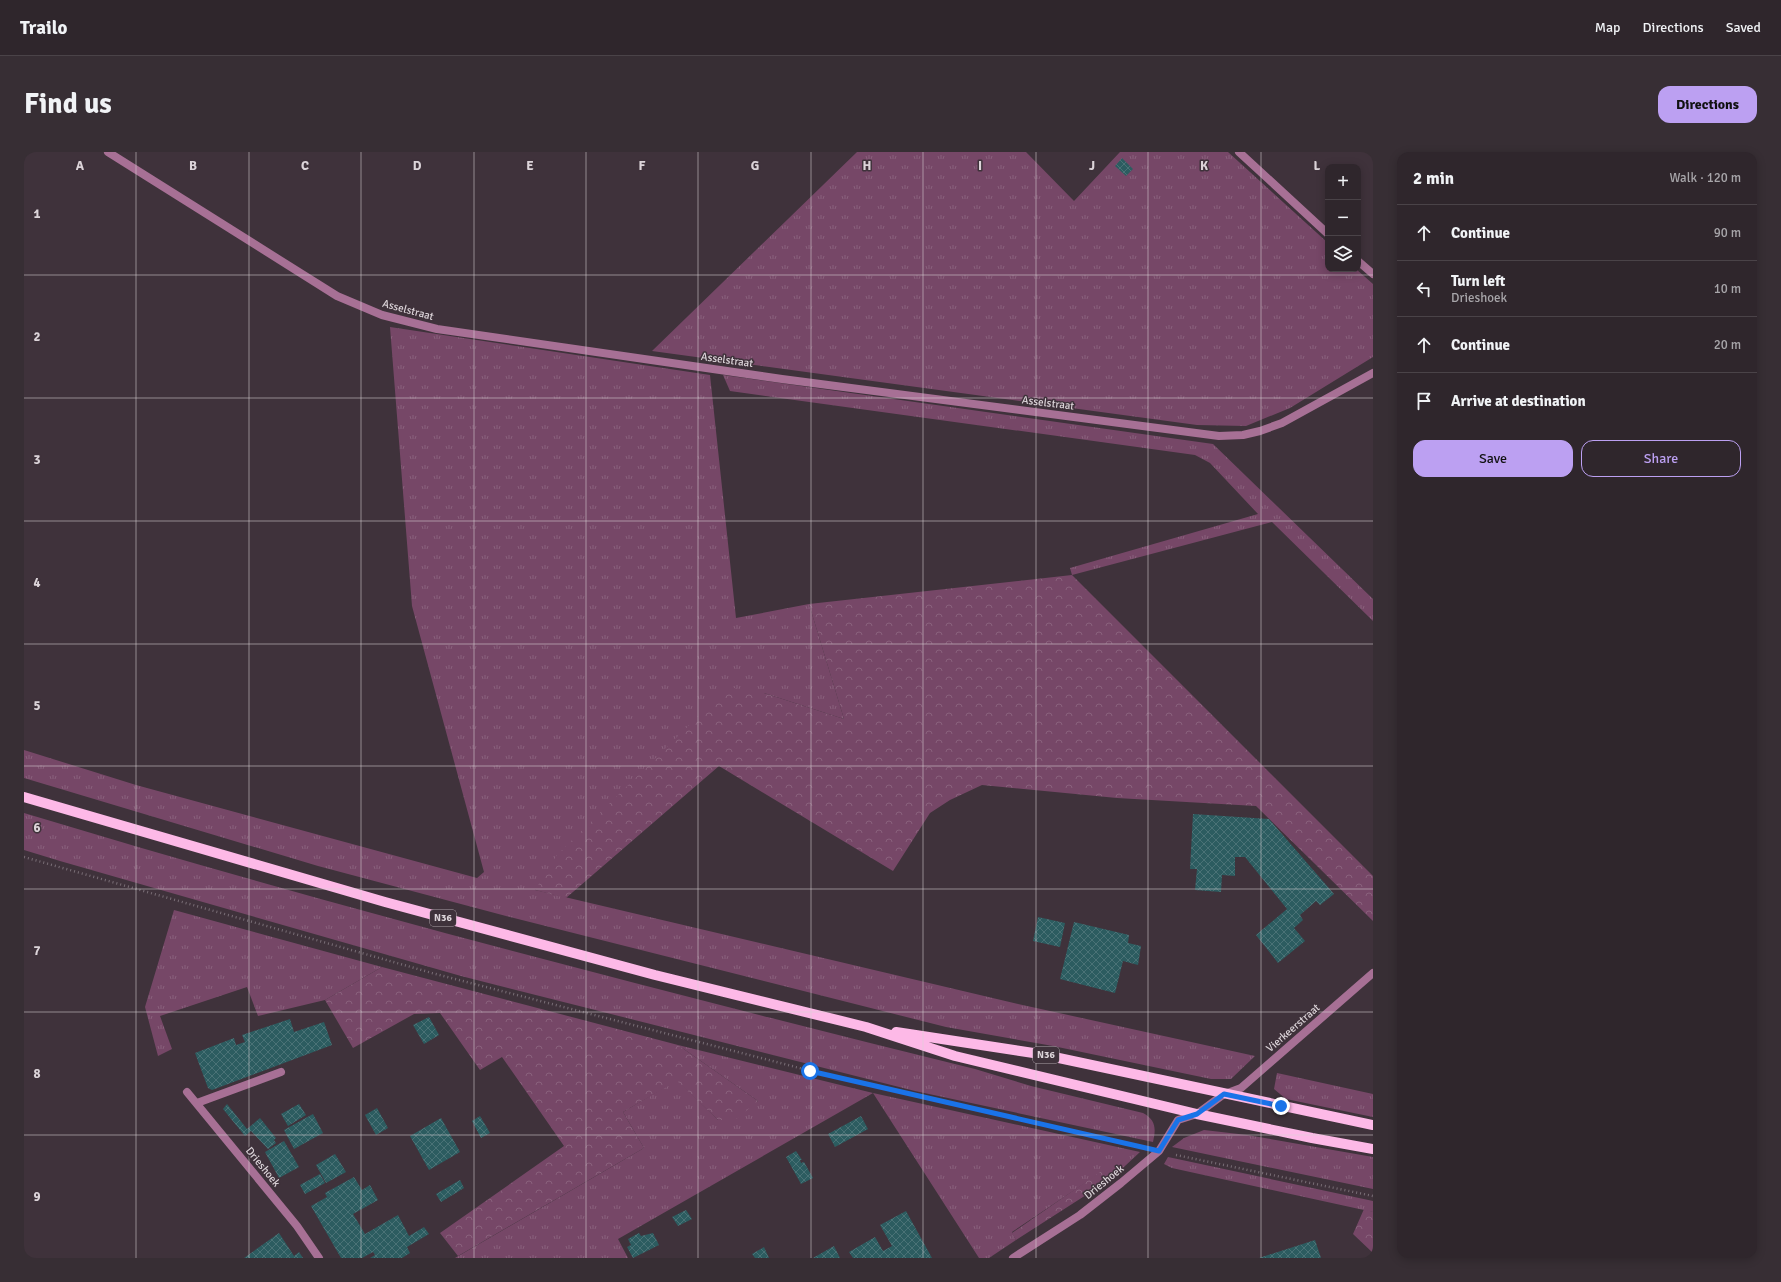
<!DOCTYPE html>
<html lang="en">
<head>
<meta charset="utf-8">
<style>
	:root { --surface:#2f262c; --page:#372e34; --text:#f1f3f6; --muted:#a7a5a9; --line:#4a4348; --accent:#bca0f2 }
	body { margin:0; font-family:Signika,sans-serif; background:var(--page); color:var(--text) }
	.controls { position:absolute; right:12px; top:12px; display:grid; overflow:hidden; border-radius:8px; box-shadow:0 2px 10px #0003 }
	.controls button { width:36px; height:36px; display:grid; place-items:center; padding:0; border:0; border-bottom:1px solid var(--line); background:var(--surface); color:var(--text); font:20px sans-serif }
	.stop { position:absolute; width:12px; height:12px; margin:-9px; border:3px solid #1a73e8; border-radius:50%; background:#fff }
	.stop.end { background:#1a73e8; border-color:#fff; box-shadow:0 1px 4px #0008 }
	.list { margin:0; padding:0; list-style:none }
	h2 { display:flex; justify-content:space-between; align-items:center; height:52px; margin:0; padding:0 16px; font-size:17px }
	h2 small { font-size:13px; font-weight:400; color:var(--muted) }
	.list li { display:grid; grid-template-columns:26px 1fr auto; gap:12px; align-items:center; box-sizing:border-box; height:56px; padding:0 16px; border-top:1px solid var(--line) }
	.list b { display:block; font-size:15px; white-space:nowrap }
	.list p { margin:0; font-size:13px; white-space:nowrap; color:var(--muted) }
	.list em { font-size:13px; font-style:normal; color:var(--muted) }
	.actions { display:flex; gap:8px; padding:12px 16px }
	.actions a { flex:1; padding:9px 0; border:1px solid var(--accent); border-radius:12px; text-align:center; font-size:14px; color:var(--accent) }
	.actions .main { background:var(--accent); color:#111 }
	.icon { flex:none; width:22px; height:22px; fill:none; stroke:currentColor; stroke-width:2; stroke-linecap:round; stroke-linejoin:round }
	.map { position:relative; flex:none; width:1349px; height:1106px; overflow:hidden; border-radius:12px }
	header { display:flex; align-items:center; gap:24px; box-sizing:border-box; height:56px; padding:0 20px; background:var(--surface); border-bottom:1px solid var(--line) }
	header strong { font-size:19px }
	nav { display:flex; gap:22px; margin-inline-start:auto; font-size:14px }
	.intro { display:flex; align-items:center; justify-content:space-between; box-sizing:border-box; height:96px; padding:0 24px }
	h1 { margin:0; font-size:28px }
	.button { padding:10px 18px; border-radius:12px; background:var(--accent); color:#111; font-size:14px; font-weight:700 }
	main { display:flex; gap:24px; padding:0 24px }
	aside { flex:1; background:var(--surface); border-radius:12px; box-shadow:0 2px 10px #0003 }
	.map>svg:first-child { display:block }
	.grass { fill:url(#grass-tufts) }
	.forest { fill:url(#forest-crowns) }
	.building { fill:url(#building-cross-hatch) }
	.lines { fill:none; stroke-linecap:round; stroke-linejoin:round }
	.path { stroke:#796e76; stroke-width:2.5; stroke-dasharray:1 3; stroke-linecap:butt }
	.lane { stroke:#a77095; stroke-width:8 }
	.street { stroke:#a77095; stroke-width:8 }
	.primary { stroke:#fdb9e7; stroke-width:10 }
	.route { stroke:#1a73e8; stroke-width:5 }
	.grid { fill:none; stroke:#dcd4d9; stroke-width:1; stroke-opacity:0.55 }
	.labels { text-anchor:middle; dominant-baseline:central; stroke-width:3; stroke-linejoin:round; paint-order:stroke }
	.shield { fill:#3f323b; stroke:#ada3aa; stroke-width:1 }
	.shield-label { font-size:10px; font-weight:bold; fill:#dcd4d9 }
	.street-label { font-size:11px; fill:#dcd4d9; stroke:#3f323b }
	.grid-label { font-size:13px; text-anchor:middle; font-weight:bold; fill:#dcd4d9; stroke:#3f323b; stroke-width:3; stroke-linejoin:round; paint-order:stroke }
</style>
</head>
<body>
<header>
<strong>Trailo</strong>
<nav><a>Map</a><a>Directions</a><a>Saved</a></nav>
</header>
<div class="intro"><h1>Find us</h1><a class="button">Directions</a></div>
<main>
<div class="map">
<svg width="1349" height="1106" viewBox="0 0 1349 1106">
	<defs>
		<pattern id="grass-tufts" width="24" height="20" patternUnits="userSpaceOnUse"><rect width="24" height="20" fill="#764767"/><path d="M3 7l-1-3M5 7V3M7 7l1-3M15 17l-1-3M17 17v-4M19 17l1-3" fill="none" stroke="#89617c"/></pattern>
		<pattern id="forest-crowns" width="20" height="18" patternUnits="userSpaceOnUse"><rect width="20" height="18" fill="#764767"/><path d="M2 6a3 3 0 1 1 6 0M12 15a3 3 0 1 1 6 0" fill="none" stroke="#89617c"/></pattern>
		<pattern id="building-cross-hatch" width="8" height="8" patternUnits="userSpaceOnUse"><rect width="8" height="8" fill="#2c5c60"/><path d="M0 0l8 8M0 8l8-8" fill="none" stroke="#4a7276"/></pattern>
	</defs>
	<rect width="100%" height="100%" fill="#3f323b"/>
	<!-- grass -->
	<path class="grass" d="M833,0H1002L1050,49L1096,0H1204L1304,91V117H1332L1349,132V205L1266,256L1222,274L1173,273L628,199Z
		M366,175L686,223L712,466L785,452L820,567L740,541L511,738L994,852L1231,904L1207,927H1187L1029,894L922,875L482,764L294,714L0,626V598L112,633L453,726L460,720L388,454Z
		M699,223L1189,292L1349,447V469L1248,370L1048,423L1046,416L1234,362L1186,311L1171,303L706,239Z
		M0,661C314,756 632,838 951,917L1007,934L1119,961C1132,968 1132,977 1129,990L891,939L437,824L36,709L0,698Z
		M150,758L358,815L301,848L234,864L223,835L136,864L148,897L134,904L121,855Z
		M654,893L849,941L1116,1000L1087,1027L1079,1019L988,1080L992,1088L965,1106H955L849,941L594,1087L604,1106H431L620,996L599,960L653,928L694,968L734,949Z
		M1253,921L1349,942V965L1262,947L1250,937Z
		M1180,978L1223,983L1349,1005V1037L1148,995L1160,986Z
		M1144,1005L1349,1049V1060L1148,1016L1140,1012Z"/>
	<!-- forest -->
	<path class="forest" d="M1048,423L1349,724V769L1232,654L1093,646L958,633L926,648L906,661L869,719L695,614L542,746L511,738L533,703L704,535L740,541L820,567L785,452Z
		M358,815L654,893L734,949L711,968H694L653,929L599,960L620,996L434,1104L416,1081L540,994L478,905L456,918L416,861L390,862L329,896L301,848Z
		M1079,1018L1087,1027L992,1088L988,1081Z
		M1340,1057L1349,1060V1101L1329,1082Z"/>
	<!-- building -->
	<path class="building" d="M1098,6L1109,17L1102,24L1091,14Z
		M1169,662L1245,667L1310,742L1296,753L1292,749L1276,763L1279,768L1270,776L1281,789L1254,811L1232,783L1263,757L1221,705H1211V724L1198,723L1197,740L1171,738L1173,717H1166Z
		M1014,765L1041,771L1036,795L1009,789Z
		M1050,770L1105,783L1104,791L1117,794L1114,813L1099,809L1091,841L1036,827Z
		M405,865L415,883L400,892L389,873Z
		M266,867L270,880L300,870L308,893L188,938L184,936L171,901L210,886L212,893L221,890L218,883Z
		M203,952L223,977L236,966L252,986L250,988L252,991L244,997L227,979L221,984L199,957Z
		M275,952L282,963L264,974L257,962Z
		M353,956L364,976L352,983L341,963Z
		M289,962L299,981L270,997L260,978Z
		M456,964L466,981L457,986L448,969Z
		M837,964L844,977L811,995L804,982Z
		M417,966L436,1000L405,1018L386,984Z
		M260,989L275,1015L255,1026L241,1000Z
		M772,999L778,1008H776L777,1011L780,1010L789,1026L777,1032L762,1005Z
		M311,1002L322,1020L302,1031L292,1013Z
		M296,1022L301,1031L281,1042L276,1033Z
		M330,1025L338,1038L346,1033L354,1048L329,1062L341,1082L374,1063L385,1084L400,1075L405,1082L383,1095L386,1101L378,1106H346L351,1103L349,1100L338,1106H317L287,1054L303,1045L301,1041Z
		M436,1028L440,1036L417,1050L412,1042Z
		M662,1058L668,1067L654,1074L648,1065Z
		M882,1059L908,1106H829L825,1100L851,1085L859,1099L868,1094L856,1073Z
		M255,1081L270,1104L275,1100L279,1106H220Z
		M615,1081L617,1084L629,1081L635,1093L609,1106L603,1095L607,1093L604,1087Z
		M1291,1088L1297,1106H1235Z
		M810,1094L816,1106H789Z
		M740,1095L745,1106H731L728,1102Z"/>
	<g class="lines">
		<!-- path -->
		<path class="path" d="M0,705L408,821L787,919L1114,994
			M1152,1003L1349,1044"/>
		<!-- lane -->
		<path class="lane" d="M1215,0L1304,82
			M1334,109L1349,122
			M173,951L257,920
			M1173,962L1200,942"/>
		<!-- street -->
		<path class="street" d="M84,0L313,144L358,163L413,177L758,227L1195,284L1219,283L1236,279L1258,271L1349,221
			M163,940L273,1074L295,1106
			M1201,942L1217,936L1349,821
			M989,1106L1056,1063L1097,1031L1135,999L1154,968L1173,962"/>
		<!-- primary -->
		<path class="primary" d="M0,645L361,750L631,823L842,875L931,904L1173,962L1288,986L1349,997
			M872,880L1016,902L1349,973"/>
	</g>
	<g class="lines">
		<!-- route -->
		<path class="route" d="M786,919L1135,999L1154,968L1173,962L1200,942L1257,954"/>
	</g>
	<!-- grid -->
	<path class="grid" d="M112,0V1106M225,0V1106M337,0V1106M450,0V1106M562,0V1106M674,0V1106M787,0V1106M899,0V1106M1012,0V1106M1124,0V1106M1237,0V1106M0,123H1349M0,246H1349M0,369H1349M0,492H1349M0,614H1349M0,737H1349M0,860H1349M0,983H1349"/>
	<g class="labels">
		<!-- shield labels -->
		<g class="shield">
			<rect x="406" y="758" width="26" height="16" rx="3"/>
			<rect x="1009" y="895" width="26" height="16" rx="3"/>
		</g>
		<g class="shield-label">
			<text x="419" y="766">N36</text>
			<text x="1022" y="903">N36</text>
		</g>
		<!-- street labels -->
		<g class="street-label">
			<text transform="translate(384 158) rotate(15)">Asselstraat</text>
			<text transform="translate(703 208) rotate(8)">Asselstraat</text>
			<text transform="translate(1024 251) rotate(7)">Asselstraat</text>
			<text transform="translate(1269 876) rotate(-41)">Vierkeerstraat</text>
			<text transform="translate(239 1015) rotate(51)">Drieshoek</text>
			<text transform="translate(1080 1030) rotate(-39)">Drieshoek</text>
		</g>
	</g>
	<g class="grid-label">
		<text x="56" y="18">A</text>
		<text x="169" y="18">B</text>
		<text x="281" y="18">C</text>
		<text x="393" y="18">D</text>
		<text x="506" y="18">E</text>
		<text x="618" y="18">F</text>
		<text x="731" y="18">G</text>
		<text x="843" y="18">H</text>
		<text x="956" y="18">I</text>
		<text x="1068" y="18">J</text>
		<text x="1180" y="18">K</text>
		<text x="1293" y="18">L</text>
		<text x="13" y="66">1</text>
		<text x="13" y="189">2</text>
		<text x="13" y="312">3</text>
		<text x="13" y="435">4</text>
		<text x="13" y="558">5</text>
		<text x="13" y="680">6</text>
		<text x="13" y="803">7</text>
		<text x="13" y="926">8</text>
		<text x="13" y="1049">9</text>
	</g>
</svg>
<div class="controls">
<button>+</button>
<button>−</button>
<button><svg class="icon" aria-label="layers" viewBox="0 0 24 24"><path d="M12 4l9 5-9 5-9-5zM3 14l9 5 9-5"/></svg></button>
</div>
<div class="stop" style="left:786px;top:919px"></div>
<div class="stop end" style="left:1257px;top:954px"></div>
</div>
<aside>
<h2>2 min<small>Walk · 120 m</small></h2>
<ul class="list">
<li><svg class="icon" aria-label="ahead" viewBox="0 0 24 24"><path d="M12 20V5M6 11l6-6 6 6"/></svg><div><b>Continue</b></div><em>90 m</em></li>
<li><svg class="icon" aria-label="left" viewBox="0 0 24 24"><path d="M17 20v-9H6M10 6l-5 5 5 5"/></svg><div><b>Turn left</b><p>Drieshoek</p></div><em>10 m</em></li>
<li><svg class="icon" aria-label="ahead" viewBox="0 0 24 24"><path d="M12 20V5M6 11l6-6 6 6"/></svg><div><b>Continue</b></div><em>20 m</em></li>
<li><svg class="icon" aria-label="arrive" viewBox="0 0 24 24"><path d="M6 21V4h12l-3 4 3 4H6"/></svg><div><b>Arrive at destination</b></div></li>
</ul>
<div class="actions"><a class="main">Save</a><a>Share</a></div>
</aside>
</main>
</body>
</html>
